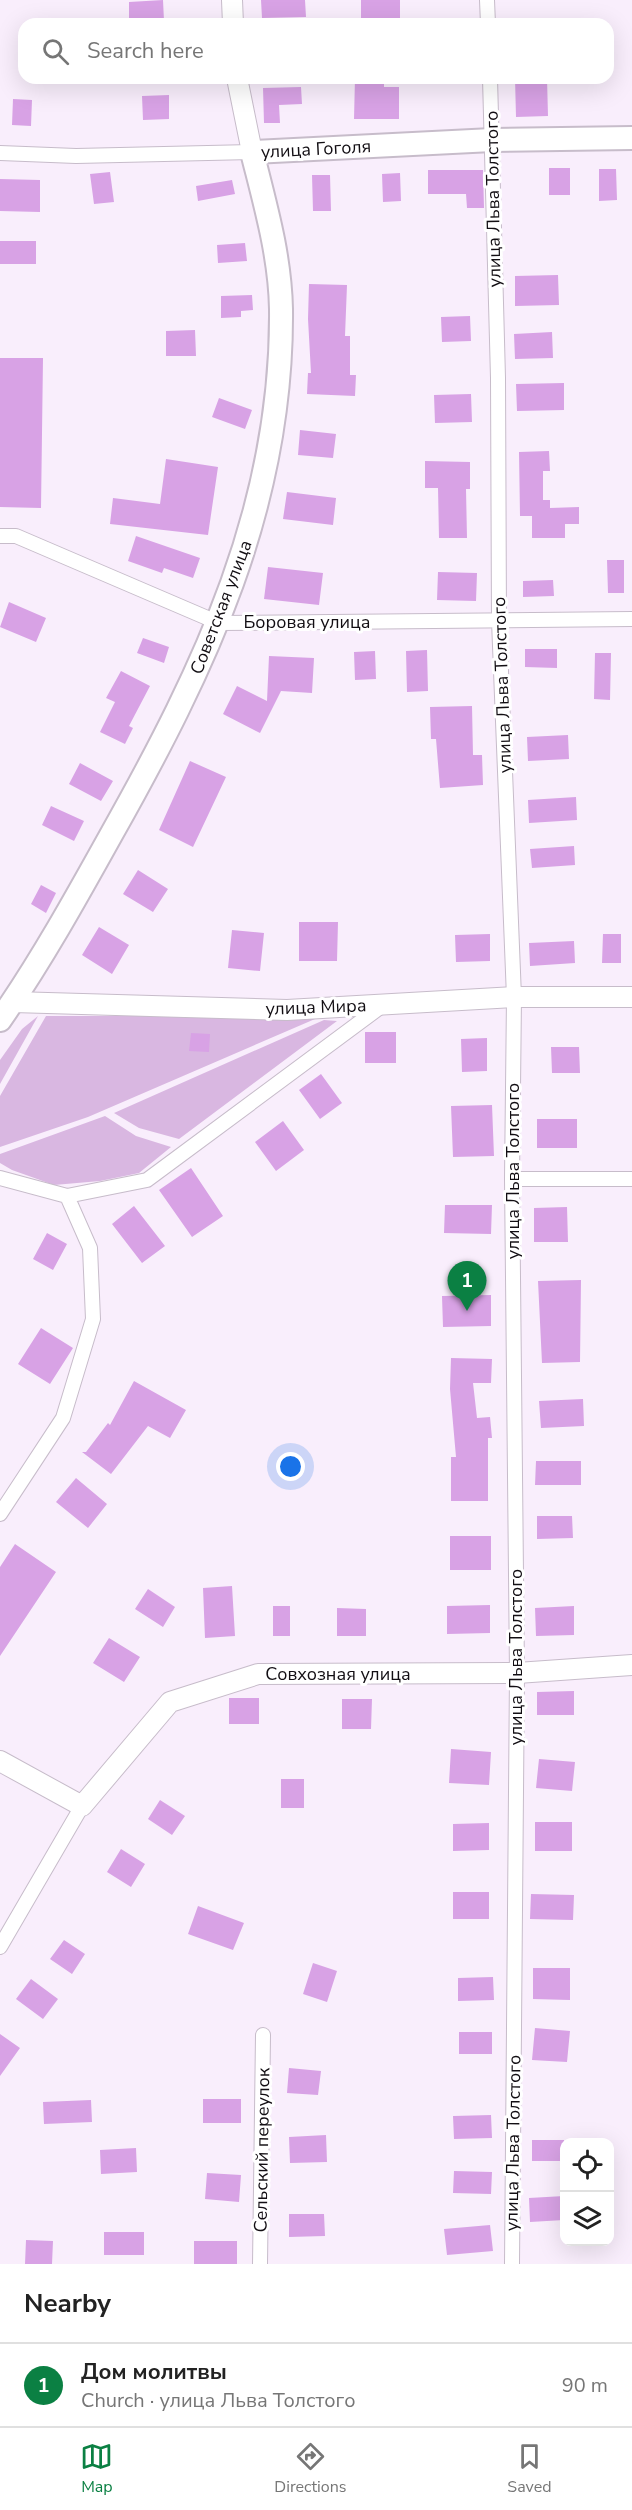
<!DOCTYPE html>
<html lang="en">
<head>
<meta charset="utf-8">
<style>
	:root { --surface:#fff; --page:#f2f2f2; --text:#222; --muted:#767676; --line:#e0e0e0; --accent:#0b8043 }
	body { margin:0; font-family:"Nunito Sans",sans-serif; background:var(--page); color:var(--text) }
	.controls { position:absolute; right:18px; bottom:18px; display:grid; overflow:hidden; border-radius:12px; box-shadow:0 6px 24px #0002 }
	.controls button { width:54px; height:54px; display:grid; place-items:center; padding:0; border:0; border-bottom:2px solid var(--line); background:var(--surface); color:var(--text); font:30px sans-serif }
	.you { position:absolute; left:291px; top:1467px; width:21px; height:21px; margin:-15px; border:4px solid #fff; border-radius:50%; background:#1a73e8; box-shadow:0 0 0 9px #1a73e833 }
	.badge { display:grid; place-items:center; width:39px; height:39px; border-radius:50%; background:var(--accent); color:#fff; font-size:20px; font-weight:700 }
	.pin { position:absolute; translate:-50% -50px; filter:drop-shadow(0 2px 3px #0008) }
	.pin::after { content:''; position:absolute; top:32px; width:21px; height:18px; background:inherit; clip-path:polygon(0 0,100% 0,50% 100%) }
	.list { margin:0; padding:0; list-style:none }
	h2 { display:flex; justify-content:space-between; align-items:center; height:78px; margin:0; padding:0 24px; font-size:26px }
	h2 small { font-size:20px; font-weight:400; color:var(--muted) }
	.list li { display:grid; grid-template-columns:39px 1fr auto; gap:18px; align-items:center; box-sizing:border-box; height:84px; padding:0 24px; border-top:2px solid var(--line) }
	.list b { display:block; font-size:22px; white-space:nowrap }
	.list p { margin:0; font-size:20px; white-space:nowrap; color:var(--muted) }
	.list em { font-size:20px; font-style:normal; color:var(--muted) }
	.icon { flex:none; width:33px; height:33px; fill:none; stroke:currentColor; stroke-width:2; stroke-linecap:round; stroke-linejoin:round }
	.map { position:relative; flex:none; width:632px; height:2264px; overflow:hidden }
	.search { position:absolute; background:var(--surface); box-shadow:0 6px 24px #0002; left:18px; right:18px; top:18px; height:66px; display:flex; align-items:center; gap:15px; box-sizing:border-box; padding:0 21px; border-radius:18px; color:var(--muted); font-size:22px }
	.sheet { height:162px; background:var(--surface) }
	nav { display:flex; justify-content:space-around; align-items:center; box-sizing:border-box; height:84px; border-top:2px solid var(--line); background:var(--surface); font-size:16px; color:var(--muted) }
	nav a { display:grid; justify-items:center; gap:3px }
	nav .on { color:var(--accent) }
	.map>svg:first-child { display:block }
	.green { fill:#d9b7e1 }
	.building { fill:#d8a2e5 }
	.lines { fill:none; stroke-linecap:round; stroke-linejoin:round }
	.minor-casing { stroke:#c7bcca; stroke-width:16 }
	.secondary-casing { stroke:#c7bcca; stroke-width:22 }
	.primary-casing { stroke:#c7bcca; stroke-width:26 }
	.minor { stroke:#fff; stroke-width:14 }
	.secondary { stroke:#fff; stroke-width:20 }
	.primary { stroke:#fff; stroke-width:22 }
	.labels { text-anchor:middle; dominant-baseline:central; stroke-width:6; stroke-linejoin:round; paint-order:stroke }
	.street-label { font-size:18px; fill:#120e13; stroke:#fff }
</style>
</head>
<body>
<div class="map">
<svg width="632" height="2264" viewBox="0 0 632 2264">
	<rect width="100%" height="100%" fill="#f9eefc"/>
	<!-- green -->
	<path class="green" d="M38,1016L0,1084V1060L22,1029Z
		M46,1016H322L88,1117L0,1147V1096Z
		M324,1020L337,1021L179,1139L139,1128L114,1113Z
		M105,1116L136,1136L171,1147L139,1173L100,1181L54,1185L12,1170L0,1163V1154Z"/>
	<!-- building -->
	<path class="building" d="M163,0L164,21H129V2Z
		M261,0H305L306,17L262,18Z
		M361,0H400V24H361Z
		M355,78H384V87H399V119H354Z
		M515,78H547L548,116L516,117Z
		M301,87L302,104L279,105L280,123H264L263,88Z
		M169,95V119L143,120L142,96Z
		M13,99L32,100L31,126L12,125Z
		M549,168H570V195H549Z
		M599,169H616L617,200L599,201Z
		M428,170H483L484,208H467L466,194H428Z
		M110,172L114,202L94,204L90,174Z
		M400,173L401,201L383,202L382,174Z
		M312,175H330L331,211H313Z
		M0,179L40,180V212L0,211Z
		M232,180L235,194L198,201L196,186Z
		M0,241H36V264H0Z
		M245,243L247,261L218,263L217,245Z
		M558,275L559,305L515,306V276Z
		M309,284L347,285L345,336H350V375H356L355,396L307,394L308,373H311L308,319Z
		M252,295L253,310L241,311V317L221,318V296Z
		M470,316L471,341L442,342L441,317Z
		M195,330L196,356H166V331Z
		M552,332L553,358L515,359L514,334Z
		M0,358H43L41,508L0,507Z
		M564,383V410L517,411L516,384Z
		M471,394L472,422L435,423L434,395Z
		M219,398L252,410L245,429L212,417Z
		M300,430L336,434L333,458L298,455Z
		M549,451L550,471H543V500H550V508L579,507V524H565V538H532V516H520L519,452Z
		M166,459L218,467L208,535L110,524L113,498L160,504Z
		M425,461L470,462V489H466L467,538H439L438,488H425Z
		M287,492L336,498L333,525L283,519Z
		M136,536L200,558L193,578L164,568L162,573L128,561Z
		M607,560H624V593H608Z
		M268,567L323,573L319,605L264,599Z
		M438,572L477,573L476,601L437,600Z
		M553,580L554,596L523,597V581Z
		M9,602L46,618L36,642L0,627Z
		M143,638L169,647L164,663L137,653Z
		M525,649H557V668L525,667Z
		M427,650L428,691L407,692L406,651Z
		M375,651L376,679L355,680L354,652Z
		M595,653H611L610,700L594,699Z
		M269,656L314,658L312,693L281,691L260,733L223,714L237,686L267,701Z
		M121,671L150,686L129,726L133,728L125,744L100,732L115,702L106,698Z
		M472,706L473,755H482L483,785L440,788L436,739H431L430,707Z
		M568,735L569,759L528,761L527,737Z
		M190,761L226,777L193,847L159,830Z
		M80,763L113,781L101,801L69,784Z
		M576,797L577,820L529,823L528,800Z
		M51,806L84,821L74,841L42,825Z
		M574,846L575,865L532,868L530,849Z
		M138,870L168,889L153,912L123,894Z
		M41,885L56,893L46,913L31,904Z
		M299,922H338L337,961H299Z
		M99,927L129,945L112,974L82,955Z
		M232,930L264,933L260,971L228,968Z
		M490,934V961L456,962L455,935Z
		M603,934H621V963H602Z
		M574,941L575,963L530,966L529,943Z
		M365,1032H396V1063H365Z
		M191,1033L210,1034L209,1052L189,1051Z
		M487,1038V1071L462,1072L461,1039Z
		M551,1047H579L580,1073H552Z
		M321,1074L342,1103L320,1119L299,1090Z
		M492,1105L494,1156L453,1157L451,1106Z
		M537,1119H577V1148H537Z
		M283,1121L304,1150L276,1171L255,1142Z
		M191,1168L223,1216L192,1237L159,1190Z
		M445,1205H492L491,1234L444,1233Z
		M134,1206L165,1246L142,1263L112,1224Z
		M567,1207L568,1242H534V1208Z
		M47,1233L67,1244L53,1270L33,1259Z
		M581,1280L580,1362L542,1363L538,1281Z
		M491,1295V1326L443,1327L442,1296Z
		M41,1328L73,1348L50,1384L18,1364Z
		M451,1358L492,1359L491,1383H473L477,1418L490,1417L492,1438H488V1501H451V1457H456L450,1389Z
		M134,1381L186,1410L170,1438L148,1426L111,1474L82,1452H86L108,1423L110,1425Z
		M583,1399L584,1426L541,1428L539,1401Z
		M536,1461H581V1485H535Z
		M76,1478L107,1504L88,1528L56,1502Z
		M537,1516H572L573,1538L537,1539Z
		M450,1536H491V1570H450Z
		M15,1544L56,1572L0,1656V1567Z
		M232,1586L235,1636L205,1638L203,1588Z
		M148,1589L175,1607L163,1627L135,1609Z
		M490,1605V1633L447,1634V1606Z
		M273,1606H290V1636H273Z
		M574,1606V1635L536,1636L535,1608Z
		M337,1608L366,1609V1636H337Z
		M109,1638L140,1657L124,1682L93,1663Z
		M574,1691V1715H537V1692Z
		M229,1698H259V1724H229Z
		M342,1699H372L371,1729H342Z
		M451,1749L491,1752L489,1785L449,1783Z
		M539,1759L575,1762L572,1791L536,1788Z
		M281,1779H304V1808H281Z
		M160,1800L185,1816L172,1835L148,1819Z
		M535,1822H572V1851H535Z
		M489,1823V1850L453,1851V1824Z
		M121,1849L145,1864L131,1887L107,1872Z
		M453,1892H489V1919H453Z
		M531,1894L574,1895L573,1920L530,1919Z
		M198,1906L244,1923L233,1950L188,1934Z
		M64,1940L85,1954L72,1974L50,1959Z
		M313,1963L337,1971L327,2002L303,1994Z
		M533,1968H570V2000L533,1999Z
		M493,1977L494,2000L458,2001V1978Z
		M31,1979L58,1999L43,2019L16,1999Z
		M535,2028L570,2031L567,2062L532,2060Z
		M459,2032H492V2054H459Z
		M0,2034L20,2048L0,2076Z
		M289,2068L321,2071L318,2095L287,2093Z
		M203,2099H241V2123H203Z
		M91,2100L92,2122L44,2124L43,2102Z
		M491,2115L492,2138L454,2139L453,2116Z
		M326,2135L327,2162L290,2163L289,2137Z
		M532,2140H564V2161H532Z
		M136,2148L137,2172L101,2174L100,2150Z
		M454,2171L492,2172L491,2194L453,2193Z
		M207,2173L241,2175L239,2202L205,2199Z
		M564,2196V2220L530,2222L529,2198Z
		M289,2214H324L325,2236L289,2237Z
		M490,2225L493,2251L447,2255L444,2229Z
		M104,2232H144V2255H104Z
		M26,2240L53,2241L52,2264H25Z
		M194,2241H237V2264H194Z"/>
	<g class="lines">
		<!-- minor casing -->
		<g class="minor-casing">
			<path id="minor" d="M487,0L488,24
				M490,78L498,378L499,621L514,997L512,1179L517,1673L512,2264
				M0,153L76,156L252,152
				M0,536H16L219,623L632,619
				M0,1178L67,1196L147,1180L383,1005
				M512,1179H632
				M0,1514L63,1418L93,1319L90,1248L67,1196
				M0,1947L82,1806
				M260,2264L263,2035"/>
		</g>
		<!-- secondary casing -->
		<g class="secondary-casing">
			<path id="secondary" d="M232,0L233,24
				M237,78L252,152
				M13,1002L287,1010L514,997H632
				M0,1761L82,1806L170,1702L258,1674L517,1673L632,1665"/>
		</g>
		<!-- primary casing -->
		<g class="primary-casing">
			<path id="primary" d="M0,1020C41,961 76,898 111,835C205,668 283,506 281,309C280,255 265,204 252,152L492,140L632,138"/>
		</g>
		<!-- minor -->
		<use href="#minor" class="minor"/>
		<!-- secondary -->
		<use href="#secondary" class="secondary"/>
		<!-- primary -->
		<use href="#primary" class="primary"/>
	</g>
	<g class="labels">
		<!-- street labels -->
		<g class="street-label">
			<text transform="translate(316 149) rotate(-3)">улица Гоголя</text>
			<text transform="translate(493 199) rotate(-91)">улица Льва Толстого</text>
			<text transform="translate(221 607) rotate(-69)">Советская улица</text>
			<text x="307" y="622">Боровая улица</text>
			<text transform="translate(502 685) rotate(-92)">улица Льва Толстого</text>
			<text transform="translate(316 1007) rotate(-2)">улица Мира</text>
			<text transform="translate(513 1171) rotate(-90)">улица Льва Толстого</text>
			<text transform="translate(516 1657) rotate(-90)">улица Льва Толстого</text>
			<text x="338" y="1674">Совхозная улица</text>
			<text transform="translate(513 2143) rotate(-89)">улица Льва Толстого</text>
			<text transform="translate(262 2150) rotate(-89)">Сельский переулок</text>
		</g>
	</g>
</svg>
<div class="controls">
<button><svg class="icon" aria-label="locate" viewBox="0 0 24 24"><circle cx="12" cy="12" r="6"/><path d="M12 2v4M12 18v4M2 12h4M18 12h4"/></svg></button>
<button><svg class="icon" aria-label="layers" viewBox="0 0 24 24"><path d="M12 4l9 5-9 5-9-5zM3 14l9 5 9-5"/></svg></button>
</div>
<div class="you"></div>
<div class="pin badge" style="left:467px;top:1311px">1</div>
<div class="search"><svg class="icon" aria-label="search" viewBox="0 0 24 24"><circle cx="10" cy="10" r="6"/><path d="M15 15l6 6"/></svg>Search here</div>
</div>
<section class="sheet">
<h2>Nearby<small></small></h2>
<ul class="list">
<li><span class="badge">1</span><div><b>Дом молитвы</b><p>Church · улица Льва Толстого</p></div><em>90 m</em></li>
</ul>
</section>
<nav>
<a class="on"><svg class="icon" aria-label="map" viewBox="0 0 24 24"><path d="M3 6l6-2 6 2 6-2v14l-6 2-6-2-6 2zM9 4v14M15 6v14"/></svg>Map</a>
<a><svg class="icon" aria-label="directions" viewBox="0 0 24 24"><path d="M12 3l9 9-9 9-9-9zM9 14v-3h6M13 9l2 2-2 2"/></svg>Directions</a>
<a><svg class="icon" aria-label="saved" viewBox="0 0 24 24"><path d="M7 4h10v16l-5-4-5 4z"/></svg>Saved</a>
</nav>
</body>
</html>
